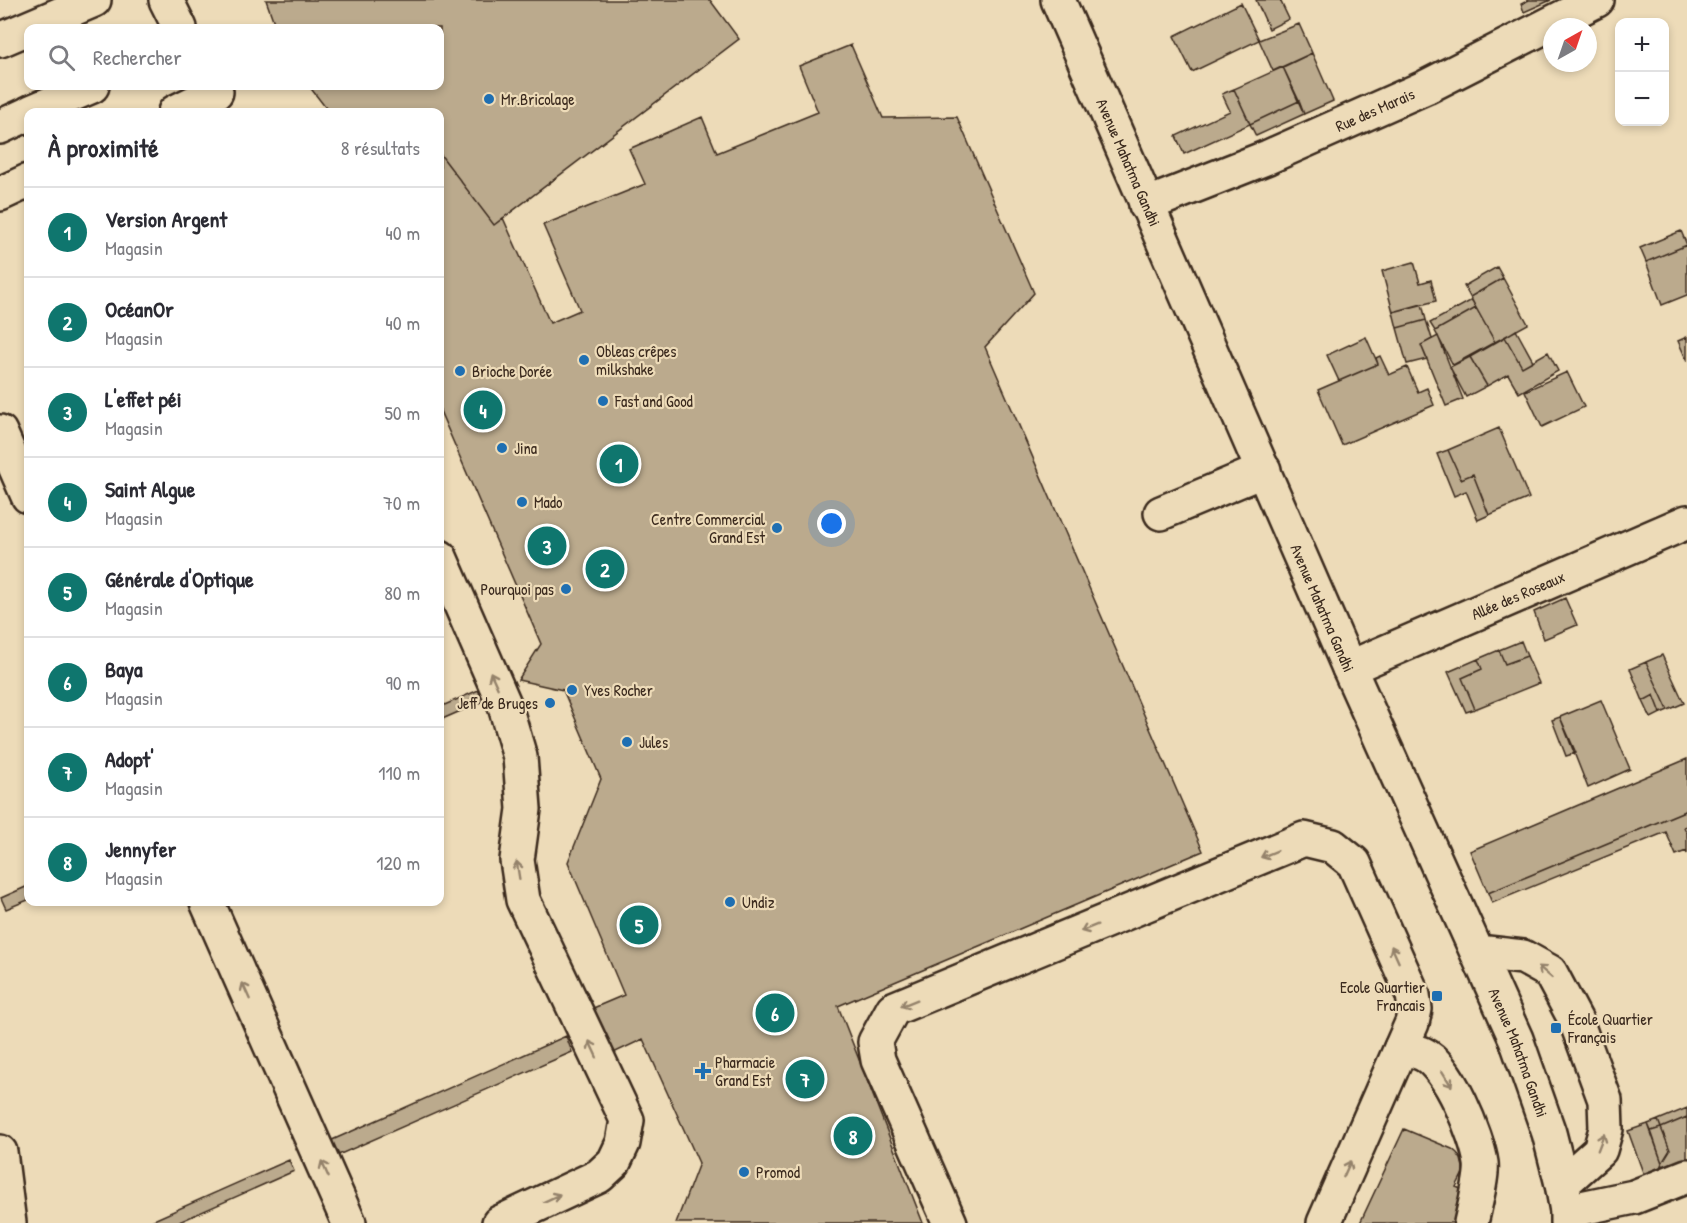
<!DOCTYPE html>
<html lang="fr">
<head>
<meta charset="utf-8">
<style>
	:root { --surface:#fff; --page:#f7f7f7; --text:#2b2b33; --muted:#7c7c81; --line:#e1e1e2; --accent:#0f766e }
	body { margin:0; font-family:"Patrick Hand",sans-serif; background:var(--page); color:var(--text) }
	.controls { position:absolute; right:18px; top:18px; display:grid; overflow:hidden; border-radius:12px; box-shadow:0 3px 9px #0003 }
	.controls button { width:54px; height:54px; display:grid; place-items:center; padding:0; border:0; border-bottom:2px solid var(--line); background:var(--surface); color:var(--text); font:30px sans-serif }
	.compass { position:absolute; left:1543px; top:18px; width:54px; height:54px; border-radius:50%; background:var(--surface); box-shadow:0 3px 9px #0003; rotate:40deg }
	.you { position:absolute; left:832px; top:524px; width:21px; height:21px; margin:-15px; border:4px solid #fff; border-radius:50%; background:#1a73e8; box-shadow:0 0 0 9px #1a73e833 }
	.badge { display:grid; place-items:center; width:39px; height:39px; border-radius:50%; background:var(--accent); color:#fff; font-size:20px; font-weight:700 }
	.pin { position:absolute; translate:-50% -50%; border:3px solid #fff; box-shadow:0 2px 6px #0006 }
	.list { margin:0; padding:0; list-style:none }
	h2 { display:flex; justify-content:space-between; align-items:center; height:78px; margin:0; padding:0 24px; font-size:26px }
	h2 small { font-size:20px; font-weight:400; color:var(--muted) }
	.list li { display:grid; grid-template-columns:39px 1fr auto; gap:18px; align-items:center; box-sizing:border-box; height:90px; padding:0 24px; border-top:2px solid var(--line) }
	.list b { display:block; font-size:22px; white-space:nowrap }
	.list p { margin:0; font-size:20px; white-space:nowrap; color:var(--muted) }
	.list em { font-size:20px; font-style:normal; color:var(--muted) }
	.icon { flex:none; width:33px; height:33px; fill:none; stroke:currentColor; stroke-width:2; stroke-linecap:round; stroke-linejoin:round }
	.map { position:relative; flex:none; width:1687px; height:1223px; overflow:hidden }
	.search { position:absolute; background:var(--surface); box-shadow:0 3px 9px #0003; left:24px; top:24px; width:420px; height:66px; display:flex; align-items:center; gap:15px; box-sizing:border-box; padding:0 21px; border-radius:12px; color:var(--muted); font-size:22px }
	.panel { position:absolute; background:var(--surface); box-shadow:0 3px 9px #0003; left:24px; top:108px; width:420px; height:798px; border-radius:12px }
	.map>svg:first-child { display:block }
	.building { fill:#bbaa8d; stroke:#3b2a1e; stroke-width:1.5 }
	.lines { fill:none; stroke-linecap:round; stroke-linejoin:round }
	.minor-casing { stroke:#3b2a1e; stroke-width:38 }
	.major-casing { stroke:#3b2a1e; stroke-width:38 }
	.minor { stroke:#eddbb8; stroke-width:33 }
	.major { stroke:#eddbb8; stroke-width:33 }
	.oneway { stroke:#94826b }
	.poi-dot { fill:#1f6fb2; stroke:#eddbb8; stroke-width:2 }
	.labels { text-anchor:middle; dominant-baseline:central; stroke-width:4.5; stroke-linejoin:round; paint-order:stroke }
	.poi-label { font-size:16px; fill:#3b2a1e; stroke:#eddbb8; text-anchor:start }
	.street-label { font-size:16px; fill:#3b2a1e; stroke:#eddbb8 }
</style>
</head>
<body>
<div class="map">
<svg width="1687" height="1223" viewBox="0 0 1687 1223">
	<rect width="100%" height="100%" fill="#eddbb8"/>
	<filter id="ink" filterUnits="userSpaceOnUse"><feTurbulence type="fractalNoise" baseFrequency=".0167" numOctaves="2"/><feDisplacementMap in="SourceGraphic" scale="12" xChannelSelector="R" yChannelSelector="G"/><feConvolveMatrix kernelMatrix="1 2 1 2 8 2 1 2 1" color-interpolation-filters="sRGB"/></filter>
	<g filter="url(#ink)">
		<!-- building -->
		<path class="building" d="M266,0H710L739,39L494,225L440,154V112H329L309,86H440V28H276Z
			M1256,0H1280L1289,19L1269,29Z
			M1529,0H1551L1524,12L1521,4Z
			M1241,3L1259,40L1192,72L1174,36Z
			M1299,24L1312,53L1273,71L1259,40Z
			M851,45L883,118L957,117L1034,293L985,347L1203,851L838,1006L923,1223H676L699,1163L643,1039L603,1058L584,1012L624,995L568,862L601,779L563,690L518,680L541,644L440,411V154L494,225L503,218L550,323L580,310L543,225L645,184L629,149L702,117L717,153L818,112L799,66Z
			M1312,53L1333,101L1304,114L1283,67Z
			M1283,67L1299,101L1250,124L1234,89Z
			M1234,89L1250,124L1184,154L1176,136L1230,111L1222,94Z
			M1299,101L1304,114L1256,136L1250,124Z
			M1681,231L1687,245L1646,262L1640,248Z
			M1687,245V295L1662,305L1646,262Z
			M1414,262L1420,283L1431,280L1436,301L1393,312L1382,271Z
			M1497,267L1503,278L1470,297L1464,286Z
			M1503,278L1528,324L1495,342L1470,297Z
			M1472,300L1476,308L1435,331L1430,323Z
			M1422,304L1426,320L1397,328L1393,312Z
			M1476,308L1495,342L1453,365L1435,331Z
			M1426,320L1432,339L1421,345L1427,359L1407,364L1397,328Z
			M1516,330L1533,361L1522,367L1505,337Z
			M1438,336L1463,399L1446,406L1421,345Z
			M1366,337L1378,364L1339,381L1327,355Z
			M1505,337L1522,367L1548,352L1558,371L1519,393L1508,374L1487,386L1470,357Z
			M1687,337V361L1678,341Z
			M1380,356L1389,375L1407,367L1418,392L1427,388L1434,405L1342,445L1318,390L1378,364L1376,358Z
			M1470,357L1487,386L1466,397L1450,367Z
			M1567,372L1584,407L1542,427L1525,391Z
			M1499,428L1529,498L1489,515L1473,474L1461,479L1448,450Z
			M1448,450L1461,479L1473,474L1489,515L1478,520L1466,491L1454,496L1437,454Z
			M1565,598L1577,625L1544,639L1534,612Z
			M1521,641L1527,656L1505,664L1499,650Z
			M1499,650L1505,664L1527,656L1539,683L1475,709L1462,678L1482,669L1478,659Z
			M1662,655L1684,703L1668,710L1646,662Z
			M1478,659L1482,669L1462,678L1475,709L1466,712L1448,672Z
			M1646,662L1668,710L1661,713L1654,695L1643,701L1630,669Z
			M483,688L488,699L440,720V707Z
			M1654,695L1661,713L1651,718L1643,701Z
			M1601,700L1630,769L1588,788L1560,717Z
			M1560,717L1576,753L1566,756L1552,720Z
			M1687,759V810L1488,893L1470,851Z
			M1687,810V826L1684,827L1687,833V854L1686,851L1676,855L1666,832L1492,903L1488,893Z
			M28,886V900L6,909L1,898Z
			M566,1036L572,1052L336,1156L330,1141Z
			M1687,1108V1117L1661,1128L1658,1120Z
			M1687,1117V1164L1666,1173L1662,1163L1670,1150L1661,1128Z
			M1658,1120L1661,1128L1651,1131L1648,1124Z
			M1648,1124L1662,1163L1658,1172L1645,1178L1628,1131Z
			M1661,1128L1670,1150L1662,1163L1651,1131Z
			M1404,1129L1452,1149L1457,1153L1461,1159L1463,1167V1173L1456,1187L1479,1196L1467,1223H1360Z
			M289,1160L294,1171L177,1223H147Z"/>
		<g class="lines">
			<!-- minor casing -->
			<g class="minor-casing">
				<g id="minor">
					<path d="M166,0L180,28"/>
					<path d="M0,40L94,0"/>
					<path d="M31,112L92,86"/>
					<path d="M175,112L216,92"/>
					<path d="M0,127L28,114"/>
					<path d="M0,194L28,181"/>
					<path id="s1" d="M1146,205L1268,157L1426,87L1597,0"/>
					<path d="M0,432L28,496"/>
					<path d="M1161,513L1264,470"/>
					<path d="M440,557L505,706L520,757L524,809L517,860L523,900L627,1120L623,1143L614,1162L599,1176L499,1223"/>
					<path id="s2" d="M1349,668L1687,522"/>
					<path d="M207,902L349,1223"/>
					<path d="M1478,952L1523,957L1550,972L1576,1021L1605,1100L1606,1129L1600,1150L1562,1184"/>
					<path d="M1401,1048C1408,1050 1417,1051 1423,1054C1449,1066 1477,1136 1481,1163C1483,1175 1474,1209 1471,1223"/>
					<path d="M0,1152L9,1223"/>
					<path d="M1567,1211L1634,1197L1687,1176"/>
					<path d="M950,1223L878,1060L875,1042L893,1009L1304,839L1333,846L1354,863L1413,995L1415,1009L1412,1023L1324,1223"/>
				</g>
			</g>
			<!-- major casing -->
			<g class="major-casing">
				<g id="major">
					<path id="s3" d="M1058,0L1349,668L1516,1039L1549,1133L1562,1184L1567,1211V1223"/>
				</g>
			</g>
			<!-- minor -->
			<use href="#minor" class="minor"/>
			<!-- major -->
			<use href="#major" class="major"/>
		</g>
		<!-- one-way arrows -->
		<defs><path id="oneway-shaft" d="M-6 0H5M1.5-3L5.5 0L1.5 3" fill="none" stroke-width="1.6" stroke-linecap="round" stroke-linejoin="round" transform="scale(1.5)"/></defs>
		<g class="oneway">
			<use href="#oneway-shaft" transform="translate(494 680) rotate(-114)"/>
			<use href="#oneway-shaft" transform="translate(1269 854) rotate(158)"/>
			<use href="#oneway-shaft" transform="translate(518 870) rotate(-99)"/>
			<use href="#oneway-shaft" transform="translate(1089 928) rotate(158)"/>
			<use href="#oneway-shaft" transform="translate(1395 954) rotate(-114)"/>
			<use href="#oneway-shaft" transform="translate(1545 972) rotate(-139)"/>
			<use href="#oneway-shaft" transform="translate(246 991) rotate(-114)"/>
			<use href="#oneway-shaft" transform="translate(909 1003) rotate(158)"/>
			<use href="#oneway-shaft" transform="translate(593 1049) rotate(-115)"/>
			<use href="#oneway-shaft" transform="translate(1447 1079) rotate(58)"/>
			<use href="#oneway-shaft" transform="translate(1601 1142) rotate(-69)"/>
			<use href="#oneway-shaft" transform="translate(325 1169) rotate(-114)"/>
			<use href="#oneway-shaft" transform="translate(1347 1169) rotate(-66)"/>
			<use href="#oneway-shaft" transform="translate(552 1198) rotate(-25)"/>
		</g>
	</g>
	<!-- markers -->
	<g class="poi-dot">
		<circle cx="489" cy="99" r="6"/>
		<circle cx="584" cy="360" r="6"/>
		<circle cx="460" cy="371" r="6"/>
		<circle cx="603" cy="401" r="6"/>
		<circle cx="502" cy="448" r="6"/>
		<circle cx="522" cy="502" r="6"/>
		<circle cx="777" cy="528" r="6"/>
		<circle cx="566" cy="589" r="6"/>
		<circle cx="572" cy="690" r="6"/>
		<circle cx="550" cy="703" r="6"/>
		<circle cx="627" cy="742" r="6"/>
		<circle cx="730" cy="902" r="6"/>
		<rect x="1431" y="990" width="12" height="12" rx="3"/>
		<rect x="1550" y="1022" width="12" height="12" rx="3"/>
		<path d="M700 1062h6v6h6v6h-6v6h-6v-6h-6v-6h6z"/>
		<circle cx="744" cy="1172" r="6"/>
	</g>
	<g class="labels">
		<!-- poi labels -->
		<g class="poi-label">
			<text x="501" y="99">Mr.Bricolage</text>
			<text x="596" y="351">Obleas crêpes<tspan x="596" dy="18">milkshake</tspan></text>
			<text x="472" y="371">Brioche Dorée</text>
			<text x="615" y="401">Fast and Good</text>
			<text x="514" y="448">Jina</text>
			<text x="534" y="502">Mado</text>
			<text x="765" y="519" text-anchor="end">Centre Commercial<tspan x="765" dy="18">Grand Est</tspan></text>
			<text x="554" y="589" text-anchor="end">Pourquoi pas</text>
			<text x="584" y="690">Yves Rocher</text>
			<text x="538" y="703" text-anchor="end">Jeff de Bruges</text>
			<text x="639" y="742">Jules</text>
			<text x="742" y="902">Undiz</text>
			<text x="1425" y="987" text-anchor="end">Ecole Quartier<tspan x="1425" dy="18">Francais</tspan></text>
			<text x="1568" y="1019">École Quartier<tspan x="1568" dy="18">Français</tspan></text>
			<text x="715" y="1062">Pharmacie<tspan x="715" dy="18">Grand Est</tspan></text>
			<text x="756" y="1172">Promod</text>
		</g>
		<!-- street labels -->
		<g class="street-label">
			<text stroke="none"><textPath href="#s1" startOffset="248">Rue des Marais</textPath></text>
			<text stroke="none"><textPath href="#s3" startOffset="177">Avenue Mahatma Gandhi</textPath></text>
			<text stroke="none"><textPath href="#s2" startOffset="184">Allée des Roseaux</textPath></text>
			<text stroke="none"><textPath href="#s3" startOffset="663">Avenue Mahatma Gandhi</textPath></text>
			<text stroke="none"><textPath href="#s3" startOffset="1149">Avenue Mahatma Gandhi</textPath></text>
		</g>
	</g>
</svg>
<div class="controls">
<button>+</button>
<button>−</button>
</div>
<svg class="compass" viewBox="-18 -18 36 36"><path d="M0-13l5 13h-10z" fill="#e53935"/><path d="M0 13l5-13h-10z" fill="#7c7c81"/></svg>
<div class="you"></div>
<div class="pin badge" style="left:619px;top:464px">1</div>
<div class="pin badge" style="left:605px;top:569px">2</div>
<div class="pin badge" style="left:547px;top:546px">3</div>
<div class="pin badge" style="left:483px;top:410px">4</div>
<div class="pin badge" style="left:639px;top:925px">5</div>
<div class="pin badge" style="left:775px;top:1013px">6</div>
<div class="pin badge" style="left:805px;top:1079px">7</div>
<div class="pin badge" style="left:853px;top:1136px">8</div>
<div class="search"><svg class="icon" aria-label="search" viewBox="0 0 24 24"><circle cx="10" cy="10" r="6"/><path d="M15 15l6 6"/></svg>Rechercher</div>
<section class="panel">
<h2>À proximité<small>8 résultats</small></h2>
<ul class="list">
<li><span class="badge">1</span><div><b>Version Argent</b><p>Magasin</p></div><em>40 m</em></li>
<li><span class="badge">2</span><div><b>OcéanOr</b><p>Magasin</p></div><em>40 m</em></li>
<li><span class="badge">3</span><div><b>L'effet péi</b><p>Magasin</p></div><em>50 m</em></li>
<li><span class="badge">4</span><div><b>Saint Algue</b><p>Magasin</p></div><em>70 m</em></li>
<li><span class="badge">5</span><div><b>Générale d'Optique</b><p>Magasin</p></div><em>80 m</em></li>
<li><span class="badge">6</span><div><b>Baya</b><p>Magasin</p></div><em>90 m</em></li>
<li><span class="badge">7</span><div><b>Adopt'</b><p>Magasin</p></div><em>110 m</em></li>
<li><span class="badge">8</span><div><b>Jennyfer</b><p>Magasin</p></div><em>120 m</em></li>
</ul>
</section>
</div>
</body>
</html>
